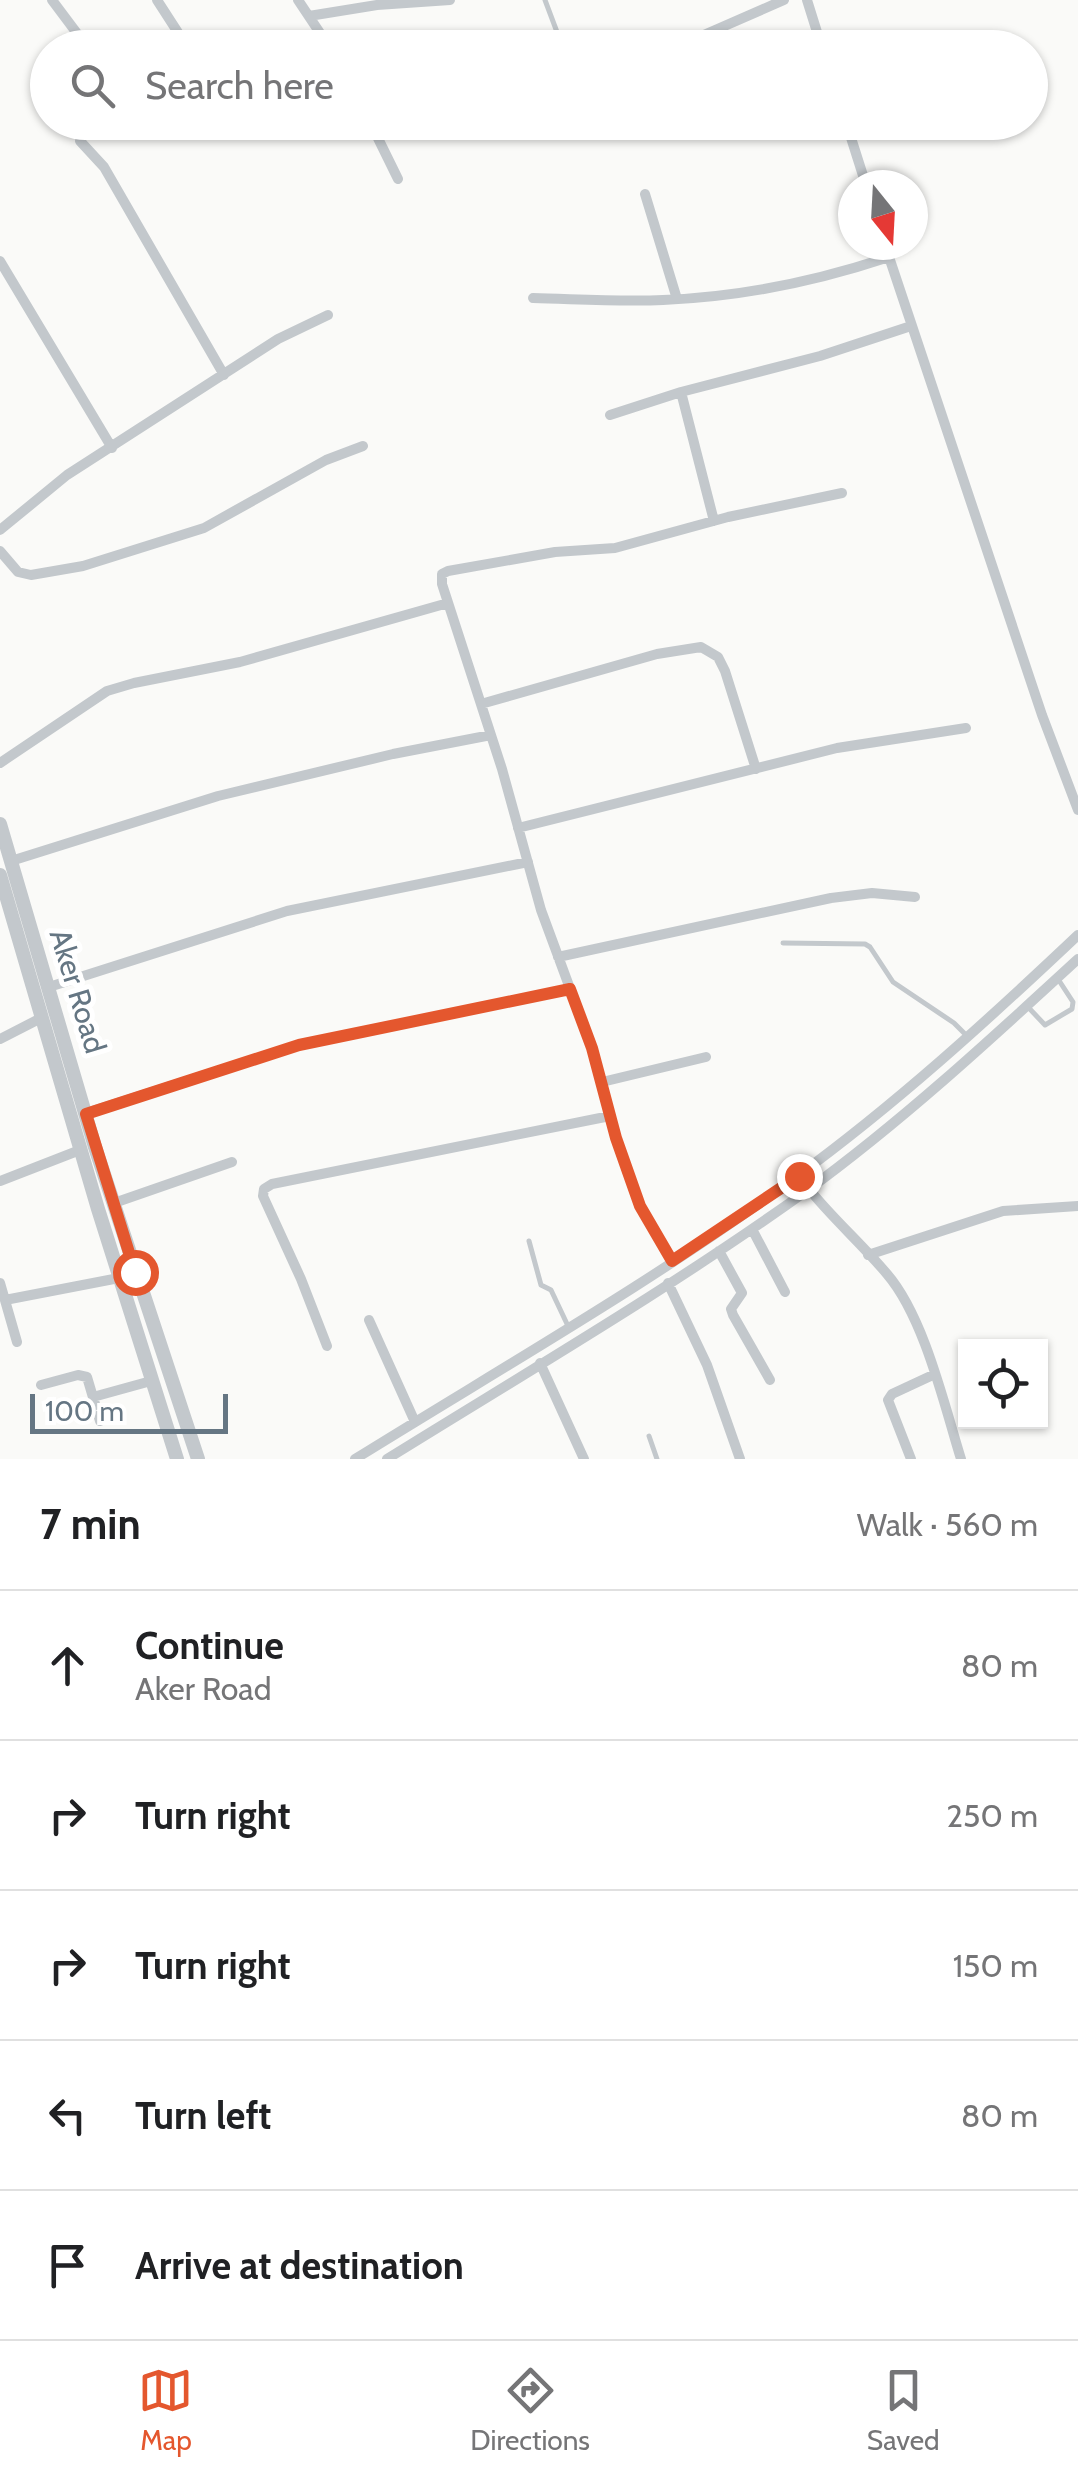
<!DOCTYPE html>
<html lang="en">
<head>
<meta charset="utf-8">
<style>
	:root { --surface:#fff; --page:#f6f6f6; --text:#202124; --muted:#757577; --line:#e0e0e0; --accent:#e4572e }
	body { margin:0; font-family:Cabin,sans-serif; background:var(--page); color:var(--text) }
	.controls { position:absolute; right:30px; bottom:30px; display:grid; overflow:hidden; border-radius:0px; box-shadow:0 2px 8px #0004 }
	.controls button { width:90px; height:90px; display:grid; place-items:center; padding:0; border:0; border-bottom:2px solid var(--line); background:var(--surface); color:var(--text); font:50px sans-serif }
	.compass { position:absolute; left:838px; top:170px; width:90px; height:90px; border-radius:50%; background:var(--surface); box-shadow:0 2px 8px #0004; rotate:162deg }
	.scale { position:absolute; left:30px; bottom:25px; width:198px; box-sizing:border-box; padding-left:10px; border:5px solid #657683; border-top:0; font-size:28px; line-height:35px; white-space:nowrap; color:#657683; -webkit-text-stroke:8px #fff; paint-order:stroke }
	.stop { position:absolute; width:30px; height:30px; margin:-22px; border:8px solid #e4572e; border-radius:50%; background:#fff }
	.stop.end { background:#e4572e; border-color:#fff; box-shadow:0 2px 10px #0008 }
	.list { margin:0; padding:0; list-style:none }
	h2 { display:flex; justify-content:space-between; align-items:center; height:130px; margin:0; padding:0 40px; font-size:42px }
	h2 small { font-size:32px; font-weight:400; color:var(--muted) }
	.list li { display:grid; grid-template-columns:65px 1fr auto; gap:30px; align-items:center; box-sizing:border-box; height:150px; padding:0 40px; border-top:2px solid var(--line) }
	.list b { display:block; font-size:38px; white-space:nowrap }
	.list p { margin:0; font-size:32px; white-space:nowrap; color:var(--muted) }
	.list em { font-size:32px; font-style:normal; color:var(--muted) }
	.icon { flex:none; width:55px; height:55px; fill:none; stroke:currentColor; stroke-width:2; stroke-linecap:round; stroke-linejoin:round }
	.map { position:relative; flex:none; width:1078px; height:1459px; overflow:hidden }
	.search { position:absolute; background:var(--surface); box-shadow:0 2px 8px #0004; left:30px; right:30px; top:30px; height:110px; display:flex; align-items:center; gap:25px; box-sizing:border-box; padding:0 35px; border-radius:55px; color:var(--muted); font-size:38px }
	.sheet { height:880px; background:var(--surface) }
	nav { display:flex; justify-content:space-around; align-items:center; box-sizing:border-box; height:140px; border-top:2px solid var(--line); background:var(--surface); font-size:28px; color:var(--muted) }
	nav a { display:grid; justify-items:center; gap:5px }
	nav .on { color:var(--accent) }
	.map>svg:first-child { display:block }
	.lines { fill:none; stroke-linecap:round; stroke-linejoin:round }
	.service { stroke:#c3c8cc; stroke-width:5 }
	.minor { stroke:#c3c8cc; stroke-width:10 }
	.tertiary { stroke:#c3c8cc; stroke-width:14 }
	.route { stroke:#e4572e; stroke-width:12 }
	.labels { text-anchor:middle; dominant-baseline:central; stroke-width:10; stroke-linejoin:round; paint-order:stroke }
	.street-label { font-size:30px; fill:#657683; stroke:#fff }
</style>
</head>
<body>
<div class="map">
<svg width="1078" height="1459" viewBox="0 0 1078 1459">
	<rect width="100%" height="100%" fill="#fafaf8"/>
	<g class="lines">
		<!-- service -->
		<path class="service" d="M545,0L563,48
			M783,943L865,944L870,947L893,982L954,1023L966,1035
			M1027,1006L1045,1025L1072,1009L1073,1002L1058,979
			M529,1241L541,1285L551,1290L568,1326
			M649,1436L657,1459"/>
		<!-- minor -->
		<path class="minor" d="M52,0L88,48
			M157,0L188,48
			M298,0L330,48
			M807,0L822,48
			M309,16L377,5L450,0
			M674,48L784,0
			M370,122L398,179
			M846,122L866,185
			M80,141L104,167L224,375
			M645,194L677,299
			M885,245L1042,715L1078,810
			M0,261L112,448
			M533,298C576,299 620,302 663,300C740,297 817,281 889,257
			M610,415L681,392
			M714,521L681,392L820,356L911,326
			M0,530L67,475L278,339L328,315
			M0,551L18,572L31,575L83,566L204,528L326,460L363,446
			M481,704L657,654L701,647L718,657L725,671L756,769
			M0,763L107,691L134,683L240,662L448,603
			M518,828L837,748L966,728
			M11,861L218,796L393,754L491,735
			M558,957L831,898L872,893L915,897
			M49,987L287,911L528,862
			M0,1039L43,1017
			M602,1082L706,1057
			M86,1113L299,1045L570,989
			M0,1181L80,1150
			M809,1189C833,1219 862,1244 887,1274C924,1317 944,1404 961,1459
			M114,1203L232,1162
			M752,1229L785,1292
			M719,1251L742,1293L731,1309L733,1315L770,1380
			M868,1255L1003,1211L1078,1206
			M672,1261L640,1206L616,1138L592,1048L541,910L502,769L442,584V574L448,571L555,552L615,548L728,517L842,493
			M0,1283L17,1342
			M668,1283L707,1365L740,1459
			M5,1300L119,1278
			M369,1320L415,1422
			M327,1346L301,1279L263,1196L264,1189L272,1184L610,1116
			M540,1363L584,1459
			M41,1385L78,1375L87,1377L100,1421
			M93,1397L151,1381
			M355,1459C503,1367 656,1280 796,1177C896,1104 988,1020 1078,935
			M387,1459C527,1372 671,1288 805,1192C901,1122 990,1040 1078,959
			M911,1459L888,1400L892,1394L935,1374"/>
		<!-- tertiary -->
		<path class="tertiary" d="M0,824L95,1147L198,1459
			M0,875L98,1209L177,1459"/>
	</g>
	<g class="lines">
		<!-- route -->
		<path class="route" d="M135,1272L86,1114L299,1045L570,989L592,1048L616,1138L640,1206L672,1261L799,1176"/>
	</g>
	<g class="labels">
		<!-- street labels -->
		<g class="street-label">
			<text transform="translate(78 991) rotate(73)">Aker Road</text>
		</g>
	</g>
</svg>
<div class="controls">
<button><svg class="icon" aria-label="locate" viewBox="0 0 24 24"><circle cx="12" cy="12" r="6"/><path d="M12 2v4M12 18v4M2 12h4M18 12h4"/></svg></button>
</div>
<svg class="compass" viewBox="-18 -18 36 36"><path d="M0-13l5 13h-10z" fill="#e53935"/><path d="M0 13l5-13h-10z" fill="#757577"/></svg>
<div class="scale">100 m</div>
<div class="stop" style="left:135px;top:1272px"></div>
<div class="stop end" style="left:799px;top:1176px"></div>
<div class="search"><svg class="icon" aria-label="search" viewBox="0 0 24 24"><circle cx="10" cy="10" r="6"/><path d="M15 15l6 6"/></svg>Search here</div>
</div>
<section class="sheet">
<h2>7 min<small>Walk · 560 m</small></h2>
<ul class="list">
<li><svg class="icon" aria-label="ahead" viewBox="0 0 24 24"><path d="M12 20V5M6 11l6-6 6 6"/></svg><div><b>Continue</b><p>Aker Road</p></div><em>80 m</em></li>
<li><svg class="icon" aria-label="right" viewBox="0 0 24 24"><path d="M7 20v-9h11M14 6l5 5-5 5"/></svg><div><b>Turn right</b></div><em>250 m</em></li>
<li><svg class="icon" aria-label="right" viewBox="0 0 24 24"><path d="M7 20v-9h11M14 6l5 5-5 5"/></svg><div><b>Turn right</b></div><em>150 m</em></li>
<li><svg class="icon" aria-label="left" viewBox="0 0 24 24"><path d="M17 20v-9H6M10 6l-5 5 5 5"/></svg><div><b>Turn left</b></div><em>80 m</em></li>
<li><svg class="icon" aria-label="arrive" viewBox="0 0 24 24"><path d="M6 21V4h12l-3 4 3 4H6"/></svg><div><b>Arrive at destination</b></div></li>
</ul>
</section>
<nav>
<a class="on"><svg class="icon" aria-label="map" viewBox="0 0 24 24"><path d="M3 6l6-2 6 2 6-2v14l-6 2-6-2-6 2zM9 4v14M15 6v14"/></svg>Map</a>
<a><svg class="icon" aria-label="directions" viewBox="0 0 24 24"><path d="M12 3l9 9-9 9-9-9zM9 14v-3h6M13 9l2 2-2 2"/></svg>Directions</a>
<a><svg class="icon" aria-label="saved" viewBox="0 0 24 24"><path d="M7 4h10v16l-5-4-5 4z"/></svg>Saved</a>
</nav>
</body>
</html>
